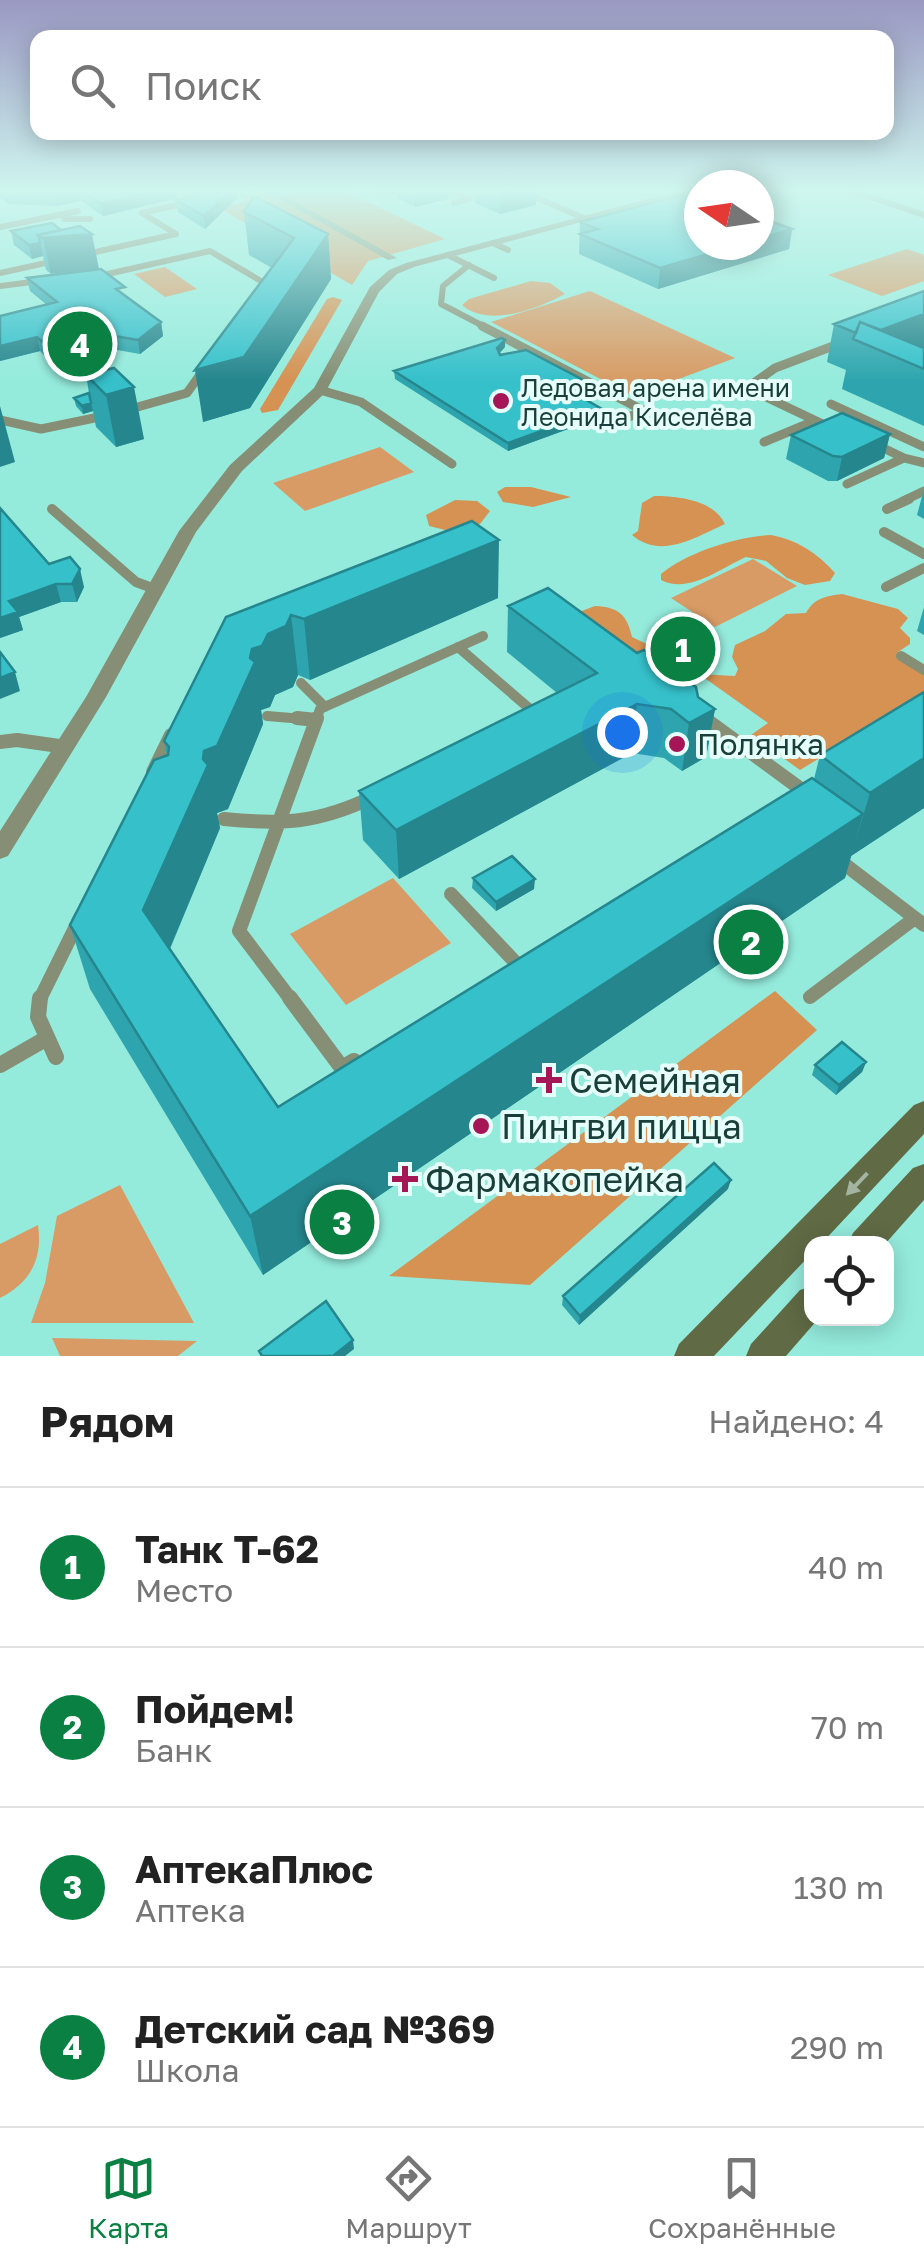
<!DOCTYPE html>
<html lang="ru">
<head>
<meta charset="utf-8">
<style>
	:root { --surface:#fff; --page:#f6f6f6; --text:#222; --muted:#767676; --line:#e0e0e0; --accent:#0b8043 }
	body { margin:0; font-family:"Golos Text",sans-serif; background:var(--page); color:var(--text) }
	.controls { position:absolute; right:30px; bottom:30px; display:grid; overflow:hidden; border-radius:20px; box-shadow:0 5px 25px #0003 }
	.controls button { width:90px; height:90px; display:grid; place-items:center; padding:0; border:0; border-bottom:2px solid var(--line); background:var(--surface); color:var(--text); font:50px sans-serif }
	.compass { position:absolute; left:684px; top:170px; width:90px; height:90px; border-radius:50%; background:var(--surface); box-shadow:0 5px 25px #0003; rotate:283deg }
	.you { position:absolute; left:622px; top:732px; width:35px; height:35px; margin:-25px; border:8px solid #fff; border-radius:50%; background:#1a73e8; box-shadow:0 0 0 15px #1a73e833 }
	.badge { display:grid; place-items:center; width:65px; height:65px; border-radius:50%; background:var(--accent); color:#fff; font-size:32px; font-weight:700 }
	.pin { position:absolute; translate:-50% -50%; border:5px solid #fff; box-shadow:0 2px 10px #0006 }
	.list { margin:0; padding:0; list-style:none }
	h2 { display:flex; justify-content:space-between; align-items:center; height:130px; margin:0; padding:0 40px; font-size:42px }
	h2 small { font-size:32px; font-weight:400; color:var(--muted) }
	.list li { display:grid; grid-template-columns:65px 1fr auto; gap:30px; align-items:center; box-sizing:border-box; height:160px; padding:0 40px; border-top:2px solid var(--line) }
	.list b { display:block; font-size:38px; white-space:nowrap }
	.list p { margin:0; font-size:32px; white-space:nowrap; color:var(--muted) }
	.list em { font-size:32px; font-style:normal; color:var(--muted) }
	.icon { flex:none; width:55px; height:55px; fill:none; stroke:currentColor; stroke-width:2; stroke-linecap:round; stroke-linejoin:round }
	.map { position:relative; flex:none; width:924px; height:1356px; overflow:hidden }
	.search { position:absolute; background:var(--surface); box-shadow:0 5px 25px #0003; left:30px; right:30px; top:30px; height:110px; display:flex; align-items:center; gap:25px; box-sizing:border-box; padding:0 35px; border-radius:20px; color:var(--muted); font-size:38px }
	.sheet { height:770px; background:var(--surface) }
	nav { display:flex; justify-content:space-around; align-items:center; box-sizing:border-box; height:140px; border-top:2px solid var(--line); background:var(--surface); font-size:28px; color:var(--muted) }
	nav a { display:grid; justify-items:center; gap:5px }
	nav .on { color:var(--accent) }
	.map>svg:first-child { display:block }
	.green { fill:#d89b65 }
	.forest { fill:#d69253 }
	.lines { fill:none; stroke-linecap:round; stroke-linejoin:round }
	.service-far4 { stroke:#868f75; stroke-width:6 }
	.service-far3 { stroke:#868f75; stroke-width:9 }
	.service-far2 { stroke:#868f75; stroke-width:10 }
	.service-far1 { stroke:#868f75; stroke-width:14 }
	.service { stroke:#868f75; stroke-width:16 }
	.pedestrian { fill:#868f75; fill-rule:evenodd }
	.minor { fill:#868f75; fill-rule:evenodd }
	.secondary { fill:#606b45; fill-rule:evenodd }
	.wall { fill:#2ea5ae }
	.shaded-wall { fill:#25868d }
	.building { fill:#35c0ca; stroke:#25868d; stroke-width:2.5 }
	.oneway { fill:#a3b5a0 }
	.poi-dot { fill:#a61555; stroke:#e6fffa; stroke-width:4 }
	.labels { text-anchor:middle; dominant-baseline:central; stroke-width:8; stroke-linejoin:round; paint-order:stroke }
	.far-poi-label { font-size:25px; fill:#1a3e39; stroke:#e6fffa; text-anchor:start }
	.poi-label { font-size:30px; fill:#1a3e39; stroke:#e6fffa; text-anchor:start }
	.near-poi-label { font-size:35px; fill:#1a3e39; stroke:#e6fffa; text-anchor:start }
</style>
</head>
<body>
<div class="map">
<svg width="924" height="1356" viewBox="0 0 924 1356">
	<rect width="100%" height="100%" fill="#94ebdc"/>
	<!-- green -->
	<path class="green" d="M232,191H345L445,239L368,261L352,285L219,208L248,201Z
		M907,249L924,255V281L882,296L828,275Z
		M165,267L197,289L165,297L134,274Z
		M531,281L550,283L565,294C537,309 488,328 462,305L469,299Z
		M590,291L735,358L633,396L491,322Z
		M380,447L414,472L305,511L273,483Z
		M753,559L797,586L715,627L671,598Z
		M393,878L451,943L346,1005L290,934Z
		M120,1185L194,1323H31L45,1283L57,1216Z
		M38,1225C43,1259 30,1283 0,1298V1244Z
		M52,1338L197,1341L178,1356H60Z"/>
	<!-- forest -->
	<path class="forest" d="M333,297L342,300L278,410L262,413L260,409L327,299Z
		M505,487H531L571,497L533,507L503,502L497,492Z
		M654,496C678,496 714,500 725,524C696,537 661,560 632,535L638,531L642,503Z
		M455,500L477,501L490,511L480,524L461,534L429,526L426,515Z
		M771,535C798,540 817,553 835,573L830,581L805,585L787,578L766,561L746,557C719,569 689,594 661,580V574C688,552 736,537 771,535Z
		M842,594L898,609L908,618L900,628L910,638V644L898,652L924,674V695L800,770L751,735L768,723L699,674L735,676L738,669L732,657L735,645L765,631L786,614L806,613C814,598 826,596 842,594Z
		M595,606C619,607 627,615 632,637L655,648L667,664L658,671L579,612Z
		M775,991L817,1030L530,1285L389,1276Z"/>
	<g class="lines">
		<!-- service-far4 -->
		<path class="service-far4" d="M382,191L395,192
			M453,191L470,199L454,203
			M521,191L586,219
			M853,191L924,215
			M142,213L195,201L178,191
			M142,213L176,234
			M64,219H90
			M0,227L78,211
			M493,243L508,250
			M82,255L176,234
			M448,255L494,278
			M469,265L443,286L441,304L487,328
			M0,273L59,260
			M94,277L210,251L266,284L262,290
			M0,286L40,281"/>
		<!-- service-far3 -->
		<path class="service-far3" d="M482,326L644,411
			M320,390L361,402L452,464
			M831,404L924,447
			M127,410L187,393L204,369
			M0,420L41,429L109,415
			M829,427L747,388L775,368L841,343
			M600,428L644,411
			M764,442L812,422
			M904,458L924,463
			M847,484L904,458L875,444
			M903,501L924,491"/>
		<!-- service-far2 -->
		<path class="service-far2" d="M52,509L136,582L155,589
			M887,509L909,499
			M884,532L924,554
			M886,587L924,568
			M458,647L537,715
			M901,656L924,670
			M301,683L325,707
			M267,716L316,720
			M702,717L707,721
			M316,721L320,709L483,636"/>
		<!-- service-far1 -->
		<path class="service-far1" d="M297,718L316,720
			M704,718L798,787
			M0,742L17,740L66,747
			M153,772L171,735
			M224,819C284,825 318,823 373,797
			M839,860L924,925
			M451,894L515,962
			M810,997L915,918
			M39,1001L80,918
			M292,1001L239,931L317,718"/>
		<!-- service -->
		<path class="service" d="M40,998L38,1017L56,1057
			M290,998L342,1068L354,1061
			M0,1065L47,1038"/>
		<!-- pedestrian -->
		<path class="pedestrian" d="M265,191H276L397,258L388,260Z"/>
		<!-- minor -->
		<path class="minor" d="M678,191H696L414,267L397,274L379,292L325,393L242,471L196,532L106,697L8,856L0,859V831L86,697L179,531L230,465L314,388L370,287L389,270L406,263Z"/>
		<!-- secondary -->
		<path class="secondary" d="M924,1101V1134L821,1244H812V1253L714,1356H674L679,1344L914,1105Z
			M924,1164V1200L885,1244H848L853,1233L913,1168Z
			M812,1286V1318H819L786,1356H746L751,1344L800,1290Z"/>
	</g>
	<!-- wall -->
	<path class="wall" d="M0,191H176L177,198L103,216L81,201L57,206L8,204L0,198Z
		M188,191H236L237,198L205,229L178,212L176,200L194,196Z
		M397,191H448V199L415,207L397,198Z
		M468,191H536V205L500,214L475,203V194Z
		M244,212L328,234L331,279L250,408L203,422L272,268L249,255Z
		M580,222L792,229L789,249L658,289L579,254Z
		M61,230L51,274L46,270L43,256L32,259L14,245L11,231Z
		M27,278L127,297L161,322L163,336L140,354L100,347L50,361L40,351L0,361L47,305L30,291Z
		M924,291V426L842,389L846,370L827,362L834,324Z
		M505,347L500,353V355L589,391L578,395L601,417L508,451L395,379L394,371Z
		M114,368L144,439L116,447L96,427L93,411L83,414L76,406L74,398L89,393L86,375Z
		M890,434L884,458L837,481H828L786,459L791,435Z
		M924,489V519L917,515Z
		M0,508L49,564L84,587L77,602H61L19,617L23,630L0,638Z
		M498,598L310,680L298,675L293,687L275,695L270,707L261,710L263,724L228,809L217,813L220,828L170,949L278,1107L814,779L820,755L924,808L851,856L845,878L263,1275L90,989L70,925L167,756L164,741L226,617Z
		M508,606L698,697L715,709L706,757L682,771L664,758L632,753L399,879L363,840L359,791L557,693L507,652Z
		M924,607V635L917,631Z
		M473,878L534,889L496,911L472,888Z
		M866,1062L862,1072L836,1095L812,1075L815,1065Z
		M728,1189L579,1325L562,1305L563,1296Z"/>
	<!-- shaded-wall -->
	<path class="shaded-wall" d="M68,191H79L81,201L57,206L54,194Z
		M155,191H176L177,198L103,216L101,204Z
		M231,191H236L237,198L205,229L204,216Z
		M415,191H448V199L415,207Z
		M500,191H536V205L500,214Z
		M792,229L789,249L658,289L660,268L739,245H759V239Z
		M92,234L99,269L51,274L43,238Z
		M328,234L331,279L250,408L203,422L195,370Z
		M40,243L43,256L32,259L29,245Z
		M924,314V347L865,337Z
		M161,322L163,336L140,354L138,340Z
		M97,333L100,347L50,361L47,346Z
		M37,337L40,351L0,361V346Z
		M505,340V347L497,355V348Z
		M589,383V391L569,398V390Z
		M134,387L144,439L116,447L106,395Z
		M91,403L93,411L83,414L82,406Z
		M0,406L15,462L0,467Z
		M602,409L601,417L508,451V443Z
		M890,434L884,458L837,481L842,457Z
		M499,540L498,598L310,680L304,619Z
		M80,569L84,587L77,602L72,584Z
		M56,584L61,602L19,617L23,630L0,638V618L9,601Z
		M291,615L298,675L293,687L275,695L270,707L261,710L263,724L228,809L217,813L220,828L159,974L143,910L203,759L204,751L250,658L252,649Z
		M15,672L20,691L0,699V678Z
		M637,704L632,753L399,879L396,830Z
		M715,709L706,757L682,771L689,723Z
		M924,758V808L851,856L870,793Z
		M863,814L845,878L263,1275L250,1216Z
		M535,879L534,889L496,911V902Z
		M866,1062L862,1072L836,1095L839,1085Z
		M731,1180L728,1189L579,1325L580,1316Z
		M353,1340L354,1349L345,1356H333Z"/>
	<!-- building -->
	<path class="building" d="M4,191H68L54,194Z
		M82,191H155L101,204Z
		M199,191H231L204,216L176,200L196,196Z
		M690,193L699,196V245H739L660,268L580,234L598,229L580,222Z
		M254,196L328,234L244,357L195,370L294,238L244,212Z
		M759,217L792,229L759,239Z
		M52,223L61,230L38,235L40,243L29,245L11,231Z
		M80,226L92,234L43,238L38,235Z
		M101,269L125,287L116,289L161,322L138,340L97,333L47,346L37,337L0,346V316L57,302L27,278Z
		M924,291V314L881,330L860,322L856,333L834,324Z
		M860,322L924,348V369L853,339Z
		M502,338L505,340L497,348L500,355L526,350L589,383L569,390L602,409L508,443L394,371Z
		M114,368L134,387L106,395L86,375Z
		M89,393L91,403L82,406L74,398Z
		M842,413L890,434L842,457L833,456L791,435Z
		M0,508L49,564L70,557L80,569L72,584H56L9,601L18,612L0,618Z
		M472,521L499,540L304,619L291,615L286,626L268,634L262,646L252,649L250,658L255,662L217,746L204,751L203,759L208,765L143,910L278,1107L812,778L863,814L250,1216L70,925L154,760L168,755L169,747L164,741L226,617Z
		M548,588L637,653L644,650L650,654L696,687L698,697L715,709L689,723L671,709L637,704L396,830L359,791L597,673L508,606Z
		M0,652L15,672L0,678Z
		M924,692V758L870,793L820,755Z
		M512,856L535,879L496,902L473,878Z
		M842,1042L866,1062L839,1085L815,1065Z
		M714,1163L731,1180L580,1316L563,1296Z
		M326,1301L353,1340L333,1356H262L259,1351Z"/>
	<!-- one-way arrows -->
	<defs><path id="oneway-solid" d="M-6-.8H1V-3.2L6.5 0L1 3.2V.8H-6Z" transform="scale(2.5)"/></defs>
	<use class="oneway" href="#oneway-solid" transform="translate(857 1184) rotate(134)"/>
	<!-- sky -->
	<linearGradient id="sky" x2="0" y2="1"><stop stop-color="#9a98c2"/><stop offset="0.5" stop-color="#cff6ef"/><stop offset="1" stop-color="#cff6ef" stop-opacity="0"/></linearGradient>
	<rect width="924" height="381" fill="url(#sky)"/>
	<!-- markers -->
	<g class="poi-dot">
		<circle cx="501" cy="401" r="10"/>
		<circle cx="677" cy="744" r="10"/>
		<path d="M544 1065h10v10h10v10h-10v10h-10v-10h-10v-10h10z"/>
		<circle cx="481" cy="1126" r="10"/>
		<path d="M400 1164h10v10h10v10h-10v10h-10v-10h-10v-10h10z"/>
	</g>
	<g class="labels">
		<!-- far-poi labels -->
		<g class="far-poi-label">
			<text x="521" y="387">Ледовая арена имени<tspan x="521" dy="29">Леонида Киселёва</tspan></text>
		</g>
		<!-- poi labels -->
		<g class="poi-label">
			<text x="697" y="744">Полянка</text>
		</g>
		<!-- near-poi labels -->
		<g class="near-poi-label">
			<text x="569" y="1080">Семейная</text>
			<text x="501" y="1126">Пингви пицца</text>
			<text x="425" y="1179">Фармакопейка</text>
		</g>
	</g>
</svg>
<div class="controls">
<button><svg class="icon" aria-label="locate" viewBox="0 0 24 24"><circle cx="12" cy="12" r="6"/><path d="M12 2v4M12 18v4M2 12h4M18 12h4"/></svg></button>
</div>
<svg class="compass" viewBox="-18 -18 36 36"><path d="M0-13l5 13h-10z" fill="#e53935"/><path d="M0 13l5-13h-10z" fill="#767676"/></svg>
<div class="you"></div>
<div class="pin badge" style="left:683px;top:649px">1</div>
<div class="pin badge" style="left:751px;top:942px">2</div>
<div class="pin badge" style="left:342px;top:1222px">3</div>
<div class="pin badge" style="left:80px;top:344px">4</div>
<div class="search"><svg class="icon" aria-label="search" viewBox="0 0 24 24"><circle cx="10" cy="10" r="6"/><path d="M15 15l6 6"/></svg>Поиск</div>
</div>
<section class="sheet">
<h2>Рядом<small>Найдено: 4</small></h2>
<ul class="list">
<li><span class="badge">1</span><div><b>Танк Т-62</b><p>Место</p></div><em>40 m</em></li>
<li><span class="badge">2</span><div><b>Пойдем!</b><p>Банк</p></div><em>70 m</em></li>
<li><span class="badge">3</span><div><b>АптекаПлюс</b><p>Аптека</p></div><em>130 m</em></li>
<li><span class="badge">4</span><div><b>Детский сад №369</b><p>Школа</p></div><em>290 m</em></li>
</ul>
</section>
<nav>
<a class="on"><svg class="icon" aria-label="map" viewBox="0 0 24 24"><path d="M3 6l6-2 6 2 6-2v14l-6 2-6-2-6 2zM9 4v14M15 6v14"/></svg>Карта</a>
<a><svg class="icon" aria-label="directions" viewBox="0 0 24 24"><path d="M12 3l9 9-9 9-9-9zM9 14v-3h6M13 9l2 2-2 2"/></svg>Маршрут</a>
<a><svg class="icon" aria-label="saved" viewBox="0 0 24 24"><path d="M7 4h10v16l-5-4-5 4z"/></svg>Сохранённые</a>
</nav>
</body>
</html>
